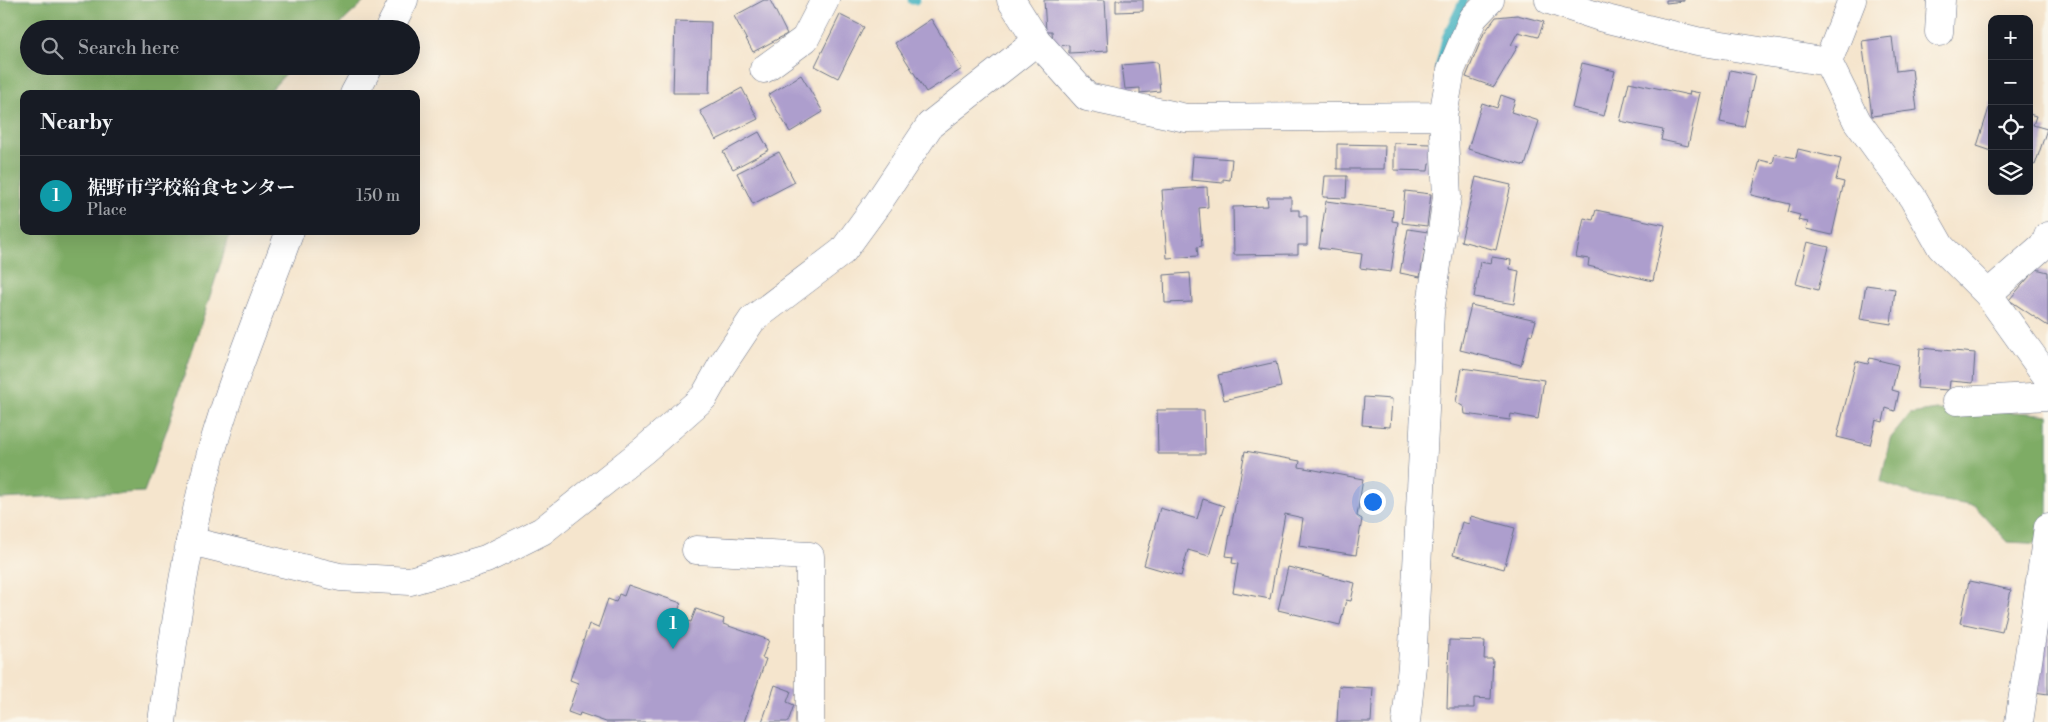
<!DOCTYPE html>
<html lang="en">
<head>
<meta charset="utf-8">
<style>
	:root { --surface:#171b24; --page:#20242c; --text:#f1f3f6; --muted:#9ea1a6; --line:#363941; --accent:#1f6fb2 }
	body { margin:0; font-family:"Libre Bodoni","Noto Serif JP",serif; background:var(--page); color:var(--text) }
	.controls { position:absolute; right:15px; top:15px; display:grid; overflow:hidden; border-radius:10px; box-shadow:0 5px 20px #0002 }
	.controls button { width:45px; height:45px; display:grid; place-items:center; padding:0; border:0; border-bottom:1px solid var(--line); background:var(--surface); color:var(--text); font:25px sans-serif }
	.you { position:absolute; left:1372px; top:501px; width:18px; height:18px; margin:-12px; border:4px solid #fff; border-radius:50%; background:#1a73e8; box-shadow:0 0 0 8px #1a73e833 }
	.badge { display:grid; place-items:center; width:32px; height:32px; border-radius:50%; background:var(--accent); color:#fff; font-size:16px; font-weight:700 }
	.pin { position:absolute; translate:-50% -41px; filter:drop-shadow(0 1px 2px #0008) }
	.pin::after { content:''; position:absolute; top:26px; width:18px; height:15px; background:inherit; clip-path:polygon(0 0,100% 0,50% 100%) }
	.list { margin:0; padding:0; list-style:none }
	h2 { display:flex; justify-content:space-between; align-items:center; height:65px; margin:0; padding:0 20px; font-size:21px }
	h2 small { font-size:16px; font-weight:400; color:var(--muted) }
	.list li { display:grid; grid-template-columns:32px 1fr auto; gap:15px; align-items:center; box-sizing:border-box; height:80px; padding:0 20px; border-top:1px solid var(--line) }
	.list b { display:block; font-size:19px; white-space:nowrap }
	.list p { margin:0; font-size:16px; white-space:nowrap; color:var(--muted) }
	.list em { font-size:16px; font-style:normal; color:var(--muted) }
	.icon { flex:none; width:28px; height:28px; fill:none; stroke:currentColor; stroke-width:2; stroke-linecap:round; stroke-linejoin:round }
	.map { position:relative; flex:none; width:2048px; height:722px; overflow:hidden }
	.search { position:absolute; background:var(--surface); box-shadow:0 5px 20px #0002; left:20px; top:20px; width:400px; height:55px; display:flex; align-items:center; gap:12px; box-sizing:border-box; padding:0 18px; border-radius:28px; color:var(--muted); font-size:19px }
	.panel { position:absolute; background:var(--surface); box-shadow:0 5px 20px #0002; left:20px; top:90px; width:400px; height:145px; border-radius:10px }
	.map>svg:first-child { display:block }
	.forest { fill:#7eac65; stroke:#4c6e62 }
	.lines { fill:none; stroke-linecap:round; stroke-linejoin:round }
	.stream { stroke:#45b3c1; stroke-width:9 }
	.building { fill:#ad9ecd }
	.street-casing { stroke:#676f85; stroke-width:29 }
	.secondary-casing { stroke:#676f85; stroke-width:29 }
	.street { stroke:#fff; stroke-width:28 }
	.secondary { stroke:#fff; stroke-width:28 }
</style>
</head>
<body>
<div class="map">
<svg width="2048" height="722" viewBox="0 0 2048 722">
	<rect width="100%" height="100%" fill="#fbf7ec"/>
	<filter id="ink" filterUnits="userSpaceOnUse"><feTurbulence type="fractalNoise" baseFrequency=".02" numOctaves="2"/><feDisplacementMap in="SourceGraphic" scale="10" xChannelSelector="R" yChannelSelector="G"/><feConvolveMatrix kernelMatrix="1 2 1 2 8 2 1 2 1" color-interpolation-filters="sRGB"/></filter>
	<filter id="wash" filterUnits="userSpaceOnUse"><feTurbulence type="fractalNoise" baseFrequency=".0096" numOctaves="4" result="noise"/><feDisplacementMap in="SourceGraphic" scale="20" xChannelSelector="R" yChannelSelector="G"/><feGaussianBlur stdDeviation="1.12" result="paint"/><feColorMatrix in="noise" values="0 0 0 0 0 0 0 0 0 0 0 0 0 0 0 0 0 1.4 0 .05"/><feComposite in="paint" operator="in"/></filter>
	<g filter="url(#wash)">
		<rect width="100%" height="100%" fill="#f5e5cd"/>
		<!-- forest -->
		<path class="forest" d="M0,0H366L335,29H29V66H293L267,94H24V231H231L167,429L144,492L0,499Z
			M1937,410C1974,412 2011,410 2048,415V548L2046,544L2008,542L1975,506L1922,497L1881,482L1890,439L1910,414Z"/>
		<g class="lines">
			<!-- stream -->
			<path class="stream" d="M912,0H915
				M1439,69L1446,38L1464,0"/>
		</g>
		<g id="blocks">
			<!-- building -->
			<path class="building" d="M764,0H770L787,34L753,52L734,16Z
				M1044,0H1105L1108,51L1069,53V45L1053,46L1052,31H1046Z
				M1116,0H1143V11L1116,12Z
				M1666,0H1684V1L1666,3Z
				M840,15L864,27L838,78L815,66Z
				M1517,15L1544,22L1538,37L1518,32L1511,45L1518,46L1494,87L1466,77L1484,33L1496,17Z
				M931,19L962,69L926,92L895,43Z
				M675,21L711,22L709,93H673Z
				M1892,37L1896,71L1912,69L1917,110L1872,116L1862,41Z
				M1157,62L1160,91L1140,93V88L1125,89L1122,65Z
				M1582,63L1615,71L1604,116L1572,108Z
				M1730,70L1755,75L1744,127L1720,122Z
				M801,75L823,112L790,132L768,95Z
				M1629,82L1689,95L1690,91L1700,93L1688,146L1661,140L1663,130L1620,121Z
				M742,88L758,119L716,140L700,111Z
				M1501,95L1515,100L1511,112L1539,121L1525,166L1468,149L1482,103L1497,108Z
				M1991,102H1992V151L1977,146Z
				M2029,114L2036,116L2033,125L2047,129L2035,165L2029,163Z
				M759,132L769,150L733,169L723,152Z
				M1394,143L1431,144L1432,164H1429L1428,171L1394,170Z
				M1337,144L1385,145L1384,169H1337Z
				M1798,149L1841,159L1836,180L1844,182L1832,235L1806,229L1808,222L1798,220L1800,215L1788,212L1790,204L1751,195L1760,160L1773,163L1775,154L1796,158Z
				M779,152L795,182L753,204L737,173Z
				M1193,156L1232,159L1230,180L1223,179V183L1191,180Z
				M1325,176H1347L1346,198L1323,197Z
				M1476,177L1511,185L1496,250L1461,241Z
				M1207,187L1208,207L1199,208L1202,246L1197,247L1198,256L1167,258L1162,190Z
				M1405,191L1431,194L1427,226L1402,223Z
				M1267,197H1291V210H1299V216H1307V245H1298V254L1234,255L1233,207L1268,206Z
				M1326,201L1393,210L1392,221L1398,222L1391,272L1360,268L1362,254L1319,248Z
				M1596,210L1665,225L1653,281L1588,266L1589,259L1576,257L1584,218L1593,220Z
				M1408,229L1428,232L1420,277L1400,273Z
				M1807,242L1829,247L1818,290L1796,284Z
				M1492,257L1511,260L1510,269L1519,271L1514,304L1474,297L1480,262L1491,264Z
				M2036,269L2048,272V326L2009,300Z
				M1190,273L1192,302L1165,303L1164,275Z
				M1866,285L1895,289L1891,324L1860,319Z
				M1471,305L1536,320L1532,335L1529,334L1521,365L1460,350Z
				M1920,348L1975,353L1973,383L1950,381L1949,390L1917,388Z
				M1870,358L1898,365L1892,390L1899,392L1895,411L1886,408L1883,422L1876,420L1870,445L1837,437L1856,361L1868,364Z
				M1276,362L1281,387L1224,400L1218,375Z
				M1462,368L1544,380L1538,419L1511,414L1510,420L1465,414L1464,407L1456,402Z
				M1364,397L1392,399L1390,427L1362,425Z
				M1157,410H1204L1205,454H1158Z
				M1245,451L1300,461L1299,467L1363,479L1357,516L1362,519L1356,555L1299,546L1303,518L1285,514L1270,599L1233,592L1238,564L1232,563L1233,557L1226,556Z
				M1203,499L1224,506L1209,556L1188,550L1181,576L1144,565L1160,508L1197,519Z
				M1471,516L1515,528L1504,569L1453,555L1462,522L1469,524Z
				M1288,567L1355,583L1351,601L1346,600L1340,625L1278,610Z
				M1969,581L2011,590L2002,632L1960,623Z
				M628,585L681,603L676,617L691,622L696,609L724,619L723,624L769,640L762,658L766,659L744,722H606L580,713L579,716L568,712L578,683L570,680L589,624L598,628L608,599L616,602L619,594L624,596Z
				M2048,619V694L2034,692Z
				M1449,640L1485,641L1484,659H1493L1491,699L1474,698V708H1447Z
				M775,685L791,691L787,702L794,705L788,722H762Z
				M1339,686L1373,688L1371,722H1337Z"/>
		</g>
	</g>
	<g filter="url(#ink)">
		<use href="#blocks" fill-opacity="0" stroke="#676f85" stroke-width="1"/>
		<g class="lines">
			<!-- street casing -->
			<g class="street-casing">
				<path id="street" d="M1011,0L1037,41L1087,97L1186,118L1443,116
					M1549,0L1603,18L1697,41L1828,62L1857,121L1913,198L1941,247L1988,294L2048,378
					M1939,32L1941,0
					M1828,62L1852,0
					M764,69L805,39L825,0
					M1988,294L2045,244L2048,236
					M1957,401L2048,396
					M190,541L340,577L410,581L486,559L542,531L644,450L704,397L722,365L752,320L843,251L878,203L930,125L1037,41
					M696,550L810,556V722
					M1406,722L1412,666L1430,312L1447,197L1443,116L1451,70L1473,18L1490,0
					M2019,722L2048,527"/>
			</g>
			<!-- secondary casing -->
			<g class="secondary-casing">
				<path id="secondary" d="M389,29L404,0
					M354,94L369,66
					M162,722C174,631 187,541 211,453C232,378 263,304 290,231"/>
			</g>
			<!-- street -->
			<use href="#street" class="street"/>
			<!-- secondary -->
			<use href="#secondary" class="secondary"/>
		</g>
	</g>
</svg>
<div class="controls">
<button>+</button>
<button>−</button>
<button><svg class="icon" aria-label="locate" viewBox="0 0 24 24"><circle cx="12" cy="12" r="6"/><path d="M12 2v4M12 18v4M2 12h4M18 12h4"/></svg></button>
<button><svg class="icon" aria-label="layers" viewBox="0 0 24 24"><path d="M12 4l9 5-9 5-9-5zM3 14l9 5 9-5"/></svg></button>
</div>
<div class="you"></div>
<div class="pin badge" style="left:673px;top:649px;background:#0f9aa8">1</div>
<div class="search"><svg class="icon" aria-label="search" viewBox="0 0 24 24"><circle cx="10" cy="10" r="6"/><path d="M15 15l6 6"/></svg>Search here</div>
<section class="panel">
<h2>Nearby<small></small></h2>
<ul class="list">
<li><span class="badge" style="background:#0f9aa8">1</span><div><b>裾野市学校給食センター</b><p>Place</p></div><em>150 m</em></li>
</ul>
</section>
</div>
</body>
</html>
